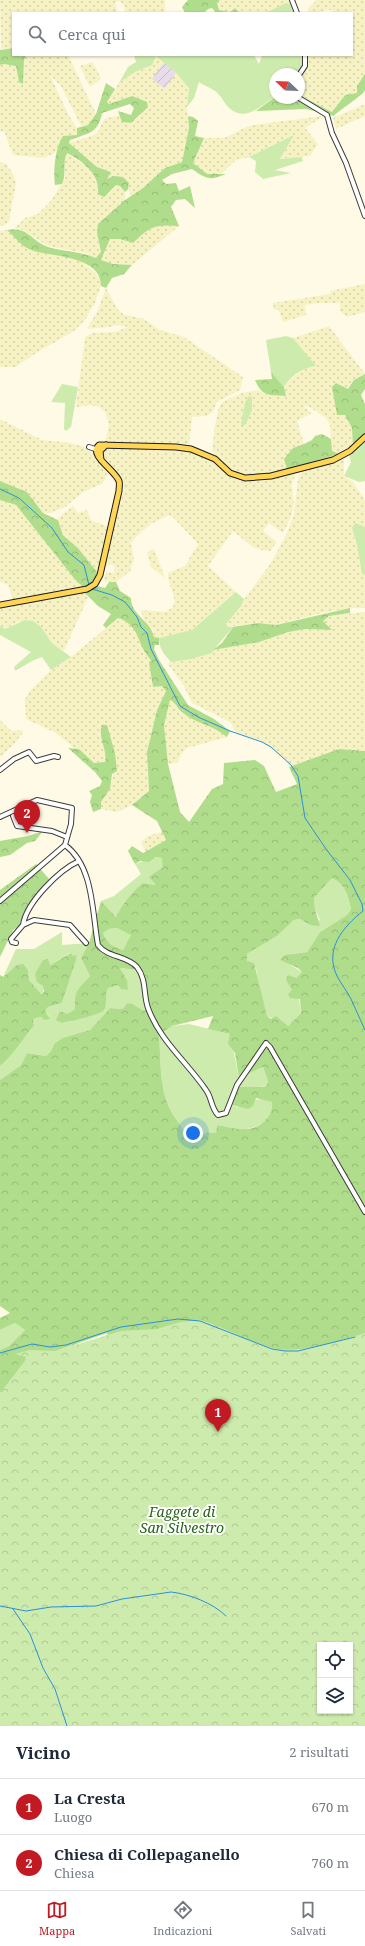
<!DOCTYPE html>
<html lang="it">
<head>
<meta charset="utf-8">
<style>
	:root { --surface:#fff; --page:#f6f6f7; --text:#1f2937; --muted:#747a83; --line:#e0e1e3; --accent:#c11a22 }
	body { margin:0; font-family:"Noto Serif",serif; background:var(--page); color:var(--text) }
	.controls { position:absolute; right:12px; bottom:12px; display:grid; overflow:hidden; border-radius:0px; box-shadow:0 1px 3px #0004 }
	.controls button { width:36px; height:36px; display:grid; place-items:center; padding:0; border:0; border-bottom:1px solid var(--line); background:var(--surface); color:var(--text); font:20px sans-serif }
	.compass { position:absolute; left:269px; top:68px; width:36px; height:36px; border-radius:50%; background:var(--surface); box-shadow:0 1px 3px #0004; rotate:293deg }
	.you { position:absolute; left:193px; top:1133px; width:14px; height:14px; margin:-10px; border:3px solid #fff; border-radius:50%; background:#1a73e8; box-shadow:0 0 0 6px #1a73e833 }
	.badge { display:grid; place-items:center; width:26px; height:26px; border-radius:50%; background:var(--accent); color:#fff; font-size:13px; font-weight:700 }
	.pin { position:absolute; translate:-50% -33px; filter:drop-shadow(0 1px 2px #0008) }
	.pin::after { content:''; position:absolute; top:21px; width:14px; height:12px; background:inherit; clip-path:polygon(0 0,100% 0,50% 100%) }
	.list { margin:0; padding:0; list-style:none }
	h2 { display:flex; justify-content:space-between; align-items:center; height:52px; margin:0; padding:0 16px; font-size:17px }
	h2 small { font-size:13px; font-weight:400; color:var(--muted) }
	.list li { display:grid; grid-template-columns:26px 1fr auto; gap:12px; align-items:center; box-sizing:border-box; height:56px; padding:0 16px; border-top:1px solid var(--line) }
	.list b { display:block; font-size:15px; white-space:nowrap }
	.list p { margin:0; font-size:13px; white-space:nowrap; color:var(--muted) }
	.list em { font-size:13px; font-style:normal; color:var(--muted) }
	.icon { flex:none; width:22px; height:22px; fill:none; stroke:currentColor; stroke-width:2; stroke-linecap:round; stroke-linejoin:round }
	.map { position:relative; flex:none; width:365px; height:1726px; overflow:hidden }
	.search { position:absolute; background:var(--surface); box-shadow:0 1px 3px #0004; left:12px; right:12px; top:12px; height:44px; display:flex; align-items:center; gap:10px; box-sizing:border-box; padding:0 14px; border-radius:0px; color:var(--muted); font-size:15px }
	.sheet { height:164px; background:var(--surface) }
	nav { display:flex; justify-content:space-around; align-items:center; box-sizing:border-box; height:56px; border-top:1px solid var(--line); background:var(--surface); font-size:11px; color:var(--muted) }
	nav a { display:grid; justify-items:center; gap:2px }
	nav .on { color:var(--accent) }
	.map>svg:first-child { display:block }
	.industrial { fill:url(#industrial-furrows) }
	.farmland { fill:url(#farmland-dots) }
	.grass { fill:#ceebae }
	.forest { fill:url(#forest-crowns); fill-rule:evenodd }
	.park { fill:url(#park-crowns); fill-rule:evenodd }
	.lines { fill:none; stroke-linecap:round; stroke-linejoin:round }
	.stream { stroke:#2991d6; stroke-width:1 }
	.minor-casing { stroke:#3c3c3c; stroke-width:6 }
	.major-casing { stroke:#1a1a1a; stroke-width:7 }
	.minor { stroke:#fff; stroke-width:4 }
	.major { stroke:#ffd556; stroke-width:5 }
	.labels { text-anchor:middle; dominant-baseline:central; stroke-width:4; stroke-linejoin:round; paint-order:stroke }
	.park-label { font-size:14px; font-style:italic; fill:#276417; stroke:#fff }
</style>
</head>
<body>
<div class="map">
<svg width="365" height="1726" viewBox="0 0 365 1726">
	<defs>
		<pattern id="industrial-furrows" width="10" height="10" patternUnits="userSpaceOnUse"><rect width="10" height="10" fill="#e8dcea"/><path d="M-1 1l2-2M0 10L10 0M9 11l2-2" fill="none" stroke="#c6bbc7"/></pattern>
		<pattern id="farmland-dots" width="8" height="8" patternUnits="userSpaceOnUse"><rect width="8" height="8" fill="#f6f2c4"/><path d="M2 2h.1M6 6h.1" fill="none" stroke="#d2cea7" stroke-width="1.8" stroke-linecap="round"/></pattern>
		<pattern id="forest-crowns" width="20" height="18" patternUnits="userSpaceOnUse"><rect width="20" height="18" fill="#b0dd8c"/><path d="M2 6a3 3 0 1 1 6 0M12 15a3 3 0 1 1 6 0" fill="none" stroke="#96bc77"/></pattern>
		<pattern id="park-crowns" width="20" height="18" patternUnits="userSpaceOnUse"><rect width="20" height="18" fill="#ceebae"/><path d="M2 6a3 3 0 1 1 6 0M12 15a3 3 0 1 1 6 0" fill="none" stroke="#b0c894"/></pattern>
	</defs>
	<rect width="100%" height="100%" fill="#fffae6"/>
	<!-- industrial -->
	<path class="industrial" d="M164,62L176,73L165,89L151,79Z"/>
	<!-- farmland -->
	<path class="farmland" d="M0,0H165V13H125L124,6L120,1L115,2L118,13H13V48L1,49Z
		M220,0H289L290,3L265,13H240L235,8L230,12L219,10L217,3Z
		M316,0H365V74L357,93L345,95L332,112L299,95V78L307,67L306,55H352V13H333L332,10H325L319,13H308V9Z
		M26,55H68L96,114L88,125L81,126L61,86L50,75L69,116L77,128V135L59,142L58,148L54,153L44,158L13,155L4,131L0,132V65L4,64L16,66L19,82L23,84L24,60Z
		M156,56L164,62L152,79L165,89L176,73L189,88L187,107L189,128L182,162L165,168L143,188L131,196L128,189L129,183L107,180L110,171L97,167L69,143L94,135L99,130L104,119L120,115L122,122L131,123L141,115L132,96L109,104L107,102L119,83L135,72L152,65Z
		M92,62L96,68L101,79L90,87L80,66Z
		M365,104V116L336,129L333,118Z
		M324,116L305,128L318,144L310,156L280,159L293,136L249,157L236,160L222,173L207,175L193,163L204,138H225L246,127L260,124Z
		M67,153L92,170L98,187L109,193L116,185L120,186L125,192V200L98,224L97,233L101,253L96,258L86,253L48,246L23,230L15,228L25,218L38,214L51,201L65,178V158Z
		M0,162L6,164L13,174L16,183L9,221L5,225L0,226Z
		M156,226H179L132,265L113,264L101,260L110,239H120L133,243L148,229Z
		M7,230L29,250L78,259L95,272L101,281V286L94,305L84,321L74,331L36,353L16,367H0V231Z
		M365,284V312L347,317L340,311V303H318L305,305L306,315L283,322L278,309L274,310L273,303L330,294V291Z
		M106,288L118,310L123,314L144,319L160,330L184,337L243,377L240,390L217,402L213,412L206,416L192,417L189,444L105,442L109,425L105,412L99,407L91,405L76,407L85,337L92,333L115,332L128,327L118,325L109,327L87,329L97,312Z
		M329,326L365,374L354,380L348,389L336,383L345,415L352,428L353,447L339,454L332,451L330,425L326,418L311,408L302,405L312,413L297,421L304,444L293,448L285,458L287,469L268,474L252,475L238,474L229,469L212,451L215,425L219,407L222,402L242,393L259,390L264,394L286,396L284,387L287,382L306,367L315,366L293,338Z
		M0,419L42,440L71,443L84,447L92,453L107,473L106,478L102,484L83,492L65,507L51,513H43L27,492L0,481Z
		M112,448L197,452L211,460L231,476L240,481L247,482L296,472L292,484L294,505L291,517L283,533L269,523L263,531L277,542L270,551L262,550L253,547L233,531L208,566L236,592L192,630L184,634L159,638L154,637L153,630L144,620L141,610L166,612L173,607L175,601L168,578V573L185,566L198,544L174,518L169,515L151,524L138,535L131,543L134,560L130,571L116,582L103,581L106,572L114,573L115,567L112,564L104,567L124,489L123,483L103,454V450Z
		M344,458V476L353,482L365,500V527H362L354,538L357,545L362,574L365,575V608H350L322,613L275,625L258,623L228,627L226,624L271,563L286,535L294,515L298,478L302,471Z
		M0,500L16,505L77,582L84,587L13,601L8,585L0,582Z
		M73,506L78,513L87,510L91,520L108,527L97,572L78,548L63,534L58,520L59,517Z
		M154,549L165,578L151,567L147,552Z
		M84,592L88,597L64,651L52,643L49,638L20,621L5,629L0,626V609Z
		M365,612V751L339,749L289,767L286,760L260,740L241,735L236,732L230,722L192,703L184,686L168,664L171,662L191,659L212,653L213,650L259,642L288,632L306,629L332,630L323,621L329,616Z
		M118,618L126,620L137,632L146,655L151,660L149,663L153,687L162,686L166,691L157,710L147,752L149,791L132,805L117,812L101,809V802L110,789L116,760L110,735L99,732L107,756L105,762L94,763L54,732L26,719L25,700L28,693L51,670L71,657Z
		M170,700L177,704L180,712L207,726L216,728L227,737L187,748L182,753L177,763L168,764L164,725Z
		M0,720L11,731L23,730L22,734L15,743L0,757Z
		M162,832L166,840L146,851L144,849L141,842L148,836Z"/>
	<!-- grass -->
	<path class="grass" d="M286,3L292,4L295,13H265Z
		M134,55H254L259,64L262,55H303L304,64L298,74H275V97C260,105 247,123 229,108C224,103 221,95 215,91C210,87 204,86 199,82L194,98L187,107L189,88L176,73L156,56L152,65L135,72L119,83L128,67L136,62Z
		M294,135L280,159L302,157L303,161L275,170L291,173L263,179L255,172L256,161L249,157Z
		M286,336L293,338L316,366C304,367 290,376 284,387L271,372L266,340Z
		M62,384L78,387L71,427L66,431L64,429L65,403L51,402Z
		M249,396L252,397V410L246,424L243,426L241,424L245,403Z
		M365,440V481L359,482L344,476L351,462L349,455Z
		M355,523L365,527V575L362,574L357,545L352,528Z
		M236,592L244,599L241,606L226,624L228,627H233C229,632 213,650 212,653L191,659L171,662C164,654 159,649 159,638L192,630Z
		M25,620L33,621L41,627L52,643L71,657L51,670L42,657L34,660L15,671L14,667L31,652L0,635V626L5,629Z
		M155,857L163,858V867L157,872V885L143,883C133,890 121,906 116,917L101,901L114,896L141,874L135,864Z
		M332,878C345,884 348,895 351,909L347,915L320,932L307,952L292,954L281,959L302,972L296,978L301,1013L288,1026L267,1016L259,986L256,968L247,961V954L277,936L294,920L300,919L310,925L320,920L315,909L314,898Z
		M117,928L132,935L123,950C113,946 107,944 103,933L109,929Z
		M62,932V945L89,943L81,958L90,976C79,988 73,991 75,1009L67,1014L62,1023L89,1015L106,1002L105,994L108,988L127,980L120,968L136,970L141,979L146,1008L144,1011L110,1008L90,1030L54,1044L51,1051L46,1056L27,1053L21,1065L0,1080V1066C11,1058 24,1037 34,1026L33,1021L35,1018L49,1016L44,1011L48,1007L62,1003L77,956H73L70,953L50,965L42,995L29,980L28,970L12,969L3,977L16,949H34Z
		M189,1024L230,1034L239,1078L263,1067L268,1081L267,1085C259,1090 250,1086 241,1088L227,1113L232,1105L237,1107C250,1101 258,1096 272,1102C274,1118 260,1127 246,1129C238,1131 226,1126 217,1125L216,1133L206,1132L195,1140L186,1136C183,1125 174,1119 170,1109C159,1087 161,1059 159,1035L172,1026Z
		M15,1323L25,1330L9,1346L0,1350V1330Z"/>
	<!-- forest -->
	<path class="forest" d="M188,0H220L217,3L219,10L230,12L235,8L240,13H216L212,8L208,9L204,13H185L182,7Z
		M13,48V55H26L24,60L23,84L19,82L16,66L4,64L0,65V50Z
		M365,74C365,79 365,85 365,90C364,95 340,109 334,116L306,109L256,111L275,97L299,98V95L332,112L345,95L357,93V86Z
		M106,83L115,89L107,102L109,104L132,96L147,102L148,107L131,123L122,122L118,111L131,115L134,108L130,104L102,113C98,134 88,133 70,140L69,143L97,167L111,172L107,179L113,176L123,177L129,183L128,189L125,192L120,186L116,185L104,197L98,194C100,174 84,162 67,153C62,162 67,174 62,184L55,185C53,172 55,147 63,136L77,135V128L88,125L96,114Z
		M188,116L193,117L198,121L195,136L204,138L193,163L207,174H226C210,181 206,179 192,169L172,174L162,180L166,184L176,183L179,191L190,186L195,208L185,199L176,200L171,207L179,226C153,225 152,225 133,243L120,239H110L101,260L113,264L132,265L124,274L112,278L106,288L101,286C101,255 50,257 31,250C22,247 14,236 7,230C28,226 31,241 48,247C64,252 81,251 96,258L101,252L97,233L98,224L125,200L143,188L165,168L182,162L189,128Z
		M271,372L284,387L286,396C269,395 262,397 255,380L272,379Z
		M365,374V389L361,395L365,404V436L353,447L352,428L345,415H337L332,387L336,383L348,389L354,380Z
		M322,434L331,439L332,451L339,454L287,469L284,459L293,448L304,444L312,440L315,436Z
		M0,481L27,492L43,513L58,520L63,535L78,548L97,572L95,580L84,587L77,582L16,505L0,500Z
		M109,582H116L120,591L131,598C131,616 151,620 154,637L159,638V645H155L154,649L159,660L188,705L214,719L230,731L227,737C213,725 197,724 183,713C177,709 177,703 170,700L164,725L168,764L180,812L189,822L212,789L223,784L224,763L255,760L264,766L276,792L297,784L289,767L339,749L365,751V1726H0V1350L9,1346L25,1330L15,1323L0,1330V1318L10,1313L0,1306V1080L21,1065L27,1053L46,1056L51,1051L54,1044L63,1038L90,1030L110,1008L123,1009L127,1003L132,1004L144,1011L146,1008L141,979L136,970L120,968L127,980L128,990L121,989L118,985L108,988C104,995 108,1003 104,1010C101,1015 69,1021 62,1023L56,1020L60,1011L67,1014L75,1009C73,991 79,988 90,976L81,958L89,943L101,901L116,917C121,906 133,890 143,883L156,885L149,877L163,867L162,858L155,857L149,862L140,861L135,864L128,851L132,846L143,853L166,840L157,821L132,805L149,791L147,752L157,710L166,691L162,686L153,687L149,663L151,660C137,646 140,624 118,618L106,628L103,625L111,614L98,606L84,592L97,586L105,588ZM332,878C345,884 348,895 351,909L347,915L320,932L307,952L285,955L280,960L298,968L302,972L296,978L288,975L286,980L292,990L288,994L290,998L300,999L301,1013L288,1026L276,1016L271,1019L267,1016L254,963L247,961V954L277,936L294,920L300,919L310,925L320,926L315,909L314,898ZM117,928L131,935L123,950C113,946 107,944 103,933L109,929ZM213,1016L208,1029L230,1034L228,1044L235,1053L239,1078L263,1067L268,1081L267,1085L264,1087H238L229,1099L223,1116L232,1105L248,1109L253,1106L256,1098L272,1102C274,1117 259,1129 245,1129C236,1130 226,1126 217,1125L216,1133L206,1132L195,1140L186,1136C183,1125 174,1119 170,1109C159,1087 161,1059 159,1035L172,1026ZM107,1333L127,1390L53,1354L56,1351ZM320,1645H350V1711H320Z
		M350,608V613L329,616L323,621L332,630L306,629L288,632L259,642L213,650L222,643L233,627L258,623L276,625Z
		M102,725H107L115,753L117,771L112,774L110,789L101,802V809L93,812L90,802L92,795L89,791L100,786L102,781L95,772L68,748L79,749L94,763L105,762C108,749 97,738 102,725Z
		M43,831L35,841L27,843L10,855L0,857V841L28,836Z
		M36,864L50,880L27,908L21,925L13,930L0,957V890Z
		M71,953L73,956L77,955L76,960L62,1003L48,1007L45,1011L50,1019L44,1020L42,1017L35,1018L33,1021L34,1026C24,1037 11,1058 0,1066V975L3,977L17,965L23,964L28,970L29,980L42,995L44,991L43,986L37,982L35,974L43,960L48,959L50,965Z"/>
	<!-- park -->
	<path class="park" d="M200,1320C226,1327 251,1344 278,1349C301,1353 342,1340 365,1333V1726H0V1393L25,1361L26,1357L15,1354L30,1350L55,1351L121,1331L156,1329L181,1322ZM320,1645H350V1711H320Z"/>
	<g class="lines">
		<!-- stream -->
		<path class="stream" d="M0,489L19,498L52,528L68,552L84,565L89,585
			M92,589L112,595L125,602L137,617L141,627L147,633L151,649L180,706L198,717L230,731L262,742L271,747L291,765L298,776L305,818L326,849L350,880L362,904L363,911C343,927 324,949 337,976C341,984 347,991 351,999C356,1009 360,1020 365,1030
			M0,1353L32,1344L50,1347L66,1345L121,1327L178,1319L200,1321L272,1349L285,1351H298L355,1337
			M0,1606L26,1611L51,1607L96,1606L122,1599L171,1592C189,1594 213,1603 226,1616
			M13,1609L30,1634L43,1668L55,1689L67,1726"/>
		<!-- minor casing -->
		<g class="minor-casing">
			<path id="minor" d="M292,0L297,13
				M299,75L305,66V55
				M299,98L327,115L332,133L346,163L365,216
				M89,447L98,450
				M0,770L14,759L29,752L36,761L54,756L58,757
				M13,816L17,826L52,831L67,837
				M0,817L37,800L72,808L71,824L65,845L0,901
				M65,845C94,866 92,913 98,945C108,958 126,955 137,967C147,980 143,994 148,1008C160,1041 187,1062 206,1090C212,1098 211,1108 218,1115L226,1113L237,1085L266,1043L270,1047L365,1212
				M23,925C26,903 59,870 79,861
				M16,943L12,942L11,939L23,925L34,920L70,925L86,943"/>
		</g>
		<!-- major casing -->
		<g class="major-casing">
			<path id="major" d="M101,460L100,451L106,445
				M0,605L87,589L95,584L100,575L119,491C119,488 120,484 119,481C115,470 88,455 99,445L176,447L191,449L215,459L230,473L245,478L271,476L333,460L350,451L365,437"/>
		</g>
		<!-- minor -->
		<use href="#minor" class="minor"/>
		<!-- major -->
		<use href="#major" class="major"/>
	</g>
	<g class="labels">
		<!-- park labels -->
		<g class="park-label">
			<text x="182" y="1511">Faggete di<tspan x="182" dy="16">San Silvestro</tspan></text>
		</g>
	</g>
</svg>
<div class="controls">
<button><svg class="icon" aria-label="locate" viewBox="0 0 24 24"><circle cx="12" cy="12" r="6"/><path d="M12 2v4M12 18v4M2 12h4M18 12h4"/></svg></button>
<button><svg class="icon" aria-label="layers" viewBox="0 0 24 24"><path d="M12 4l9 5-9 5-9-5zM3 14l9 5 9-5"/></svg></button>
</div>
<svg class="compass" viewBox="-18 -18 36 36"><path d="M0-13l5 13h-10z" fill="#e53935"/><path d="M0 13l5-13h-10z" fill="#747a83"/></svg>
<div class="you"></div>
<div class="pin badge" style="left:218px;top:1432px">1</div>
<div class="pin badge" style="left:27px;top:833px">2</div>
<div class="search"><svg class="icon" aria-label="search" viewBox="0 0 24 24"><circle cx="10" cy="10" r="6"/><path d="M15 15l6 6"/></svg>Cerca qui</div>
</div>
<section class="sheet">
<h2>Vicino<small>2 risultati</small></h2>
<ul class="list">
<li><span class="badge">1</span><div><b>La Cresta</b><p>Luogo</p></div><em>670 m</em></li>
<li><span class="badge">2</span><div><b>Chiesa di Collepaganello</b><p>Chiesa</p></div><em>760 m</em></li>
</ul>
</section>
<nav>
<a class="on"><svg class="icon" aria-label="map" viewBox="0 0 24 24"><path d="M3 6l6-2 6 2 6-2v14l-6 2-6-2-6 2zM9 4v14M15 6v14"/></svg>Mappa</a>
<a><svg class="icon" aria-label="directions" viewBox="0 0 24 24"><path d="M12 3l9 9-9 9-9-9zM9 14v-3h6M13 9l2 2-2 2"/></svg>Indicazioni</a>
<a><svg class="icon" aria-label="saved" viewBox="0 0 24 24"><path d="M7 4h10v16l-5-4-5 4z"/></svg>Salvati</a>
</nav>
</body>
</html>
